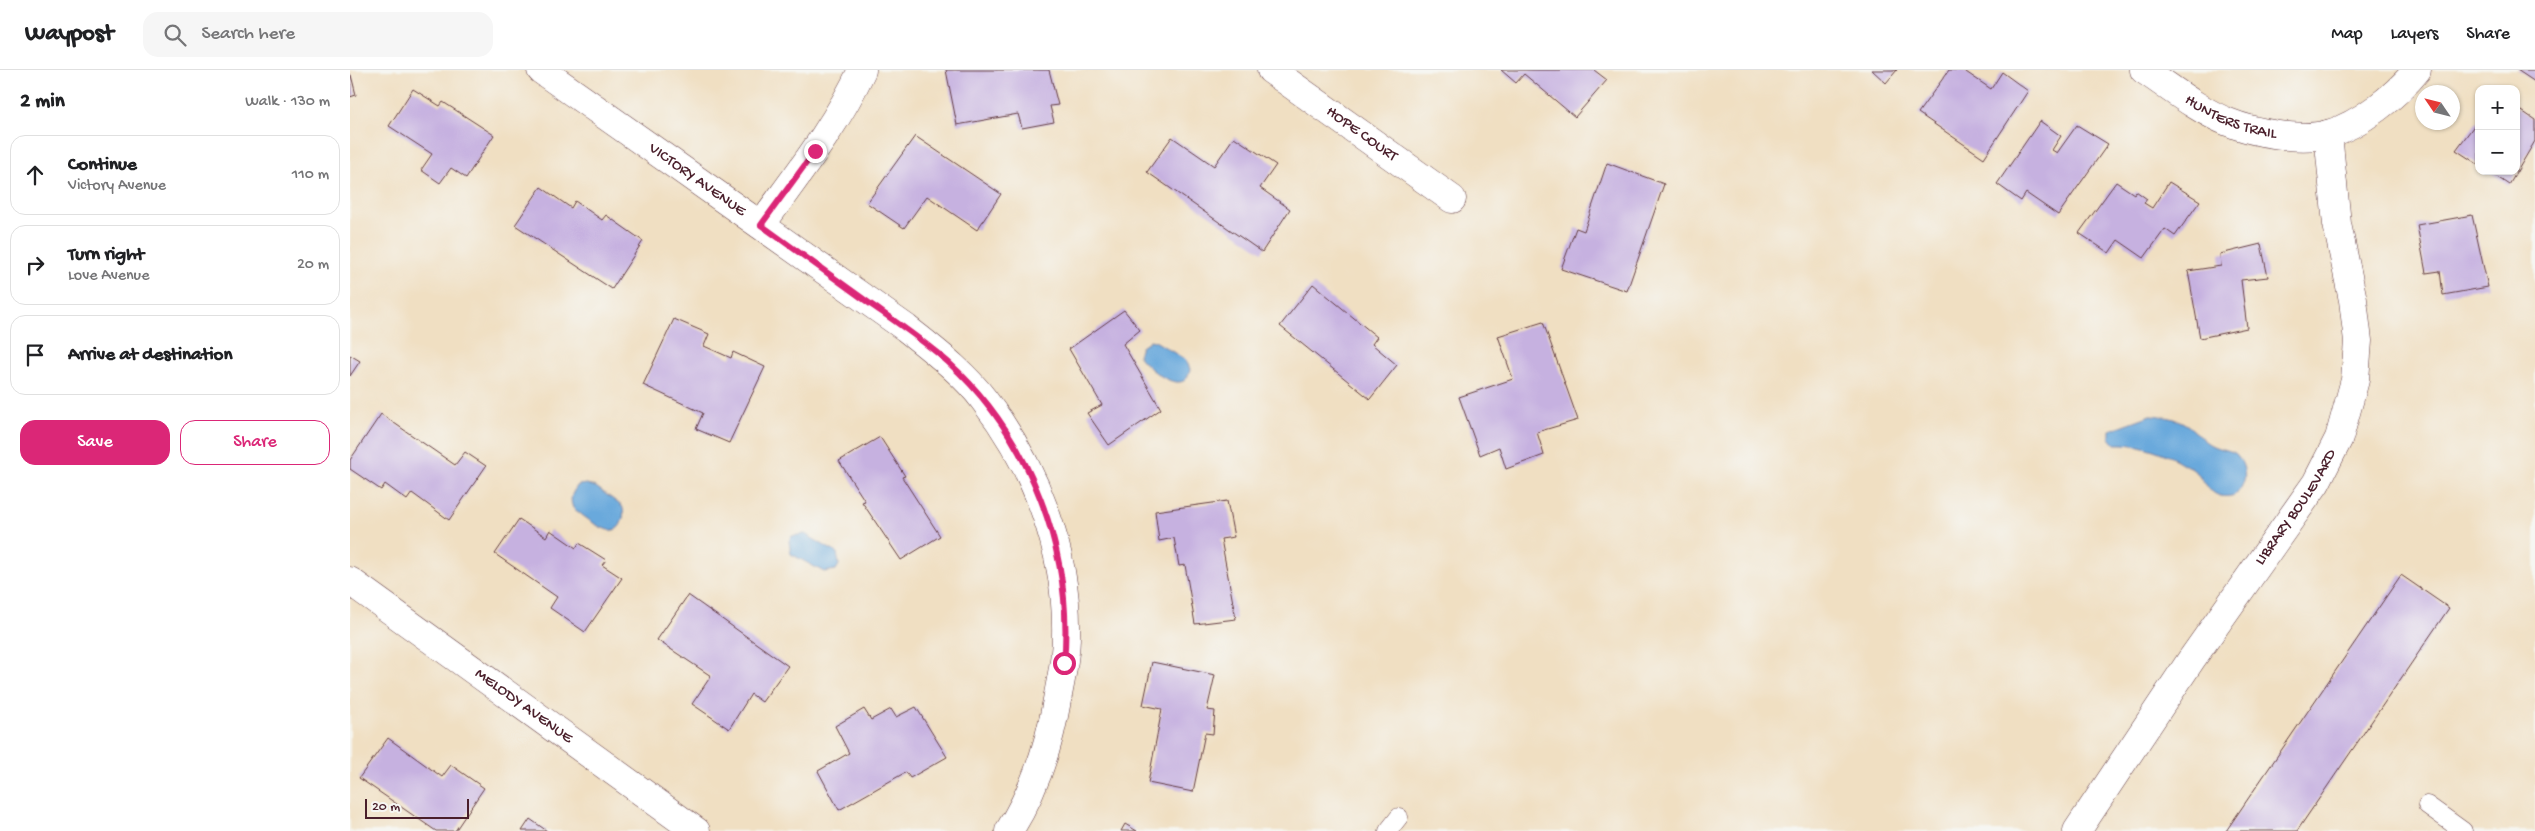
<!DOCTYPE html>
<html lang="en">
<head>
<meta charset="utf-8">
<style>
	:root { --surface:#fff; --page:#f6f6f6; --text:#202124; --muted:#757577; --line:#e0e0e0; --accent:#db2777 }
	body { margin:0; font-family:"Gochi Hand",sans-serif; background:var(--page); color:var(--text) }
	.controls { position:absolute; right:15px; top:15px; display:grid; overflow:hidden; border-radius:10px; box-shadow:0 1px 4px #0004 }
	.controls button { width:45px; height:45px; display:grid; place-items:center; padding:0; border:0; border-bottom:1px solid var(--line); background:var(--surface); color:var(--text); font:25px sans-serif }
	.compass { position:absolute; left:2065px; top:15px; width:45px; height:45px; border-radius:50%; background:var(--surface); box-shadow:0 1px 4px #0004; rotate:305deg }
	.scale { position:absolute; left:15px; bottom:12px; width:104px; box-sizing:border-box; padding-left:5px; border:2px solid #4a1f2b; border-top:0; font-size:14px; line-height:18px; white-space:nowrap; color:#4a1f2b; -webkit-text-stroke:4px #f6f6f2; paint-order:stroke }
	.stop { position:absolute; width:15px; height:15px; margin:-11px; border:4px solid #db2777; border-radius:50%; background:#fff }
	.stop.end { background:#db2777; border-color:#fff; box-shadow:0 1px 5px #0008 }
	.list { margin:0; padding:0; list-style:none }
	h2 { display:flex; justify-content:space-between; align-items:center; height:65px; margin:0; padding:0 20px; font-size:21px }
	h2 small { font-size:16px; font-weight:400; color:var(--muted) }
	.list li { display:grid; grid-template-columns:32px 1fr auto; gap:15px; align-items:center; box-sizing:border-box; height:80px; margin:0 10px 10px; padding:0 10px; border:1px solid var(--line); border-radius:15px }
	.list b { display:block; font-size:19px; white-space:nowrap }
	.list p { margin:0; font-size:16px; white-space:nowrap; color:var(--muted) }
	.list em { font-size:16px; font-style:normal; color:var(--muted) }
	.actions { display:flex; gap:10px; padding:15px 20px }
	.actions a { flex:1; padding:11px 0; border:1px solid var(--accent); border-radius:15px; text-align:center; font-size:18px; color:var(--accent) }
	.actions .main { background:var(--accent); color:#fff }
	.icon { flex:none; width:28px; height:28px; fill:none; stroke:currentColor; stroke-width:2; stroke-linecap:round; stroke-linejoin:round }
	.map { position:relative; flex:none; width:2185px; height:761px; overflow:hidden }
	header { display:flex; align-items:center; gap:30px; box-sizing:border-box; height:70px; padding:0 25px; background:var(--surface); border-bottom:1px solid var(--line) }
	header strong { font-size:24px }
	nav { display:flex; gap:28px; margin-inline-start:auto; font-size:18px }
	.search { width:350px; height:45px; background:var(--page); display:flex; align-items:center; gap:12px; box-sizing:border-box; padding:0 18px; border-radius:15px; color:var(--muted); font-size:19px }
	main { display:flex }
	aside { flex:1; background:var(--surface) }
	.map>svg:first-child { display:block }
	.water { fill:#69a9dc; stroke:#5a6484 }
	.building { fill:#c6b1e0 }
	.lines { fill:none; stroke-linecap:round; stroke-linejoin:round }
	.service-casing { stroke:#633c42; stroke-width:19 }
	.minor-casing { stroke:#633c42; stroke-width:29 }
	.service { stroke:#fff; stroke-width:18 }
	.minor { stroke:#fff; stroke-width:28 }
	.route { stroke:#db2777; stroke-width:6 }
	.labels { text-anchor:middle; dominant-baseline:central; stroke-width:5; stroke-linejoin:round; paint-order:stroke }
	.street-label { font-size:16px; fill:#4a1f2b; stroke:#f6f6f2 }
</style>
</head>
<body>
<header>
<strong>Waypost</strong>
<div class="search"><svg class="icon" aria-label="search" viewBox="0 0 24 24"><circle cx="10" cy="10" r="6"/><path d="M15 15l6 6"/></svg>Search here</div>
<nav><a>Map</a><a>Layers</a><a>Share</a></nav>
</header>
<main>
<aside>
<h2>2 min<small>Walk · 130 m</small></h2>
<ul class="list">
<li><svg class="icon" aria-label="ahead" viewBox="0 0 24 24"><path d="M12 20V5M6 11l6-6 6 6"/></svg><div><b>Continue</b><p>Victory Avenue</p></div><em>110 m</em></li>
<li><svg class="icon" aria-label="right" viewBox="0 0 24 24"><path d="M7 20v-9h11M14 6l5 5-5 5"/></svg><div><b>Turn right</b><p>Love Avenue</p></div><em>20 m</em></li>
<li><svg class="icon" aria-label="arrive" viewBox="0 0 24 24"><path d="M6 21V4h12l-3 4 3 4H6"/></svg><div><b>Arrive at destination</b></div></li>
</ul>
<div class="actions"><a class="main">Save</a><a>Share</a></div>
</aside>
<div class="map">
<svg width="2185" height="761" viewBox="0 0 2185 761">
	<rect width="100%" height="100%" fill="#f6f6f2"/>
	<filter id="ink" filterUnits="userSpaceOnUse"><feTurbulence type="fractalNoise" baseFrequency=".02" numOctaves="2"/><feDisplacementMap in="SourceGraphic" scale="10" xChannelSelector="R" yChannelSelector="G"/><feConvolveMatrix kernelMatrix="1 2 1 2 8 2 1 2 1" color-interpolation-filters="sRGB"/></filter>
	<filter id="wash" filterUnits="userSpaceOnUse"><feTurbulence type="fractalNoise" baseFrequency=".0096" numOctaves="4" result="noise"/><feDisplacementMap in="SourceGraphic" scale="20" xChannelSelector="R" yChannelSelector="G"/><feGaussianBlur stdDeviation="1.12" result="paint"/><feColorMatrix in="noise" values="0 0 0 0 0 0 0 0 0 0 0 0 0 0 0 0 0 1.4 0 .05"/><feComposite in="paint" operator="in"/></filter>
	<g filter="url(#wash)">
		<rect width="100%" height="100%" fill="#f0dfc2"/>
		<!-- water -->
		<path class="water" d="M800,270L805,271L836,290L840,299C836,330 796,298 788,285L791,277Z
			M1801,345C1813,346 1827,348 1837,355C1846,361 1852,371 1863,376C1869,379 1883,380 1887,385C1893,392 1897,405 1893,413C1891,419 1887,425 1881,426C1863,429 1858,417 1849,405C1844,399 1833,394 1827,390C1808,380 1786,373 1765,374L1760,368V360Z
			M237,414L246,417L272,436C274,440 274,446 272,451C265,475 233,445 223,438C219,428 222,423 228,415Z
			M455,464L487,483L489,495L486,500L474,502L441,484L439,471L442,466Z"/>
		<g id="blocks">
			<!-- building -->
			<path class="building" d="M596,0H699L708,35L700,36L704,52L672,58L668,44L607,55Z
				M1151,0H1244L1257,10L1225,47L1174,4L1166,13Z
				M1522,0H1547L1536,13Z
				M1599,0H1613L1641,19L1652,2L1678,21L1634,88L1568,43Z
				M2167,0H2185V12Z
				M1,5L6,25L0,27V6Z
				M63,19L90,36L93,32L144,65L116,108L101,98L90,113L71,100L82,84L39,56Z
				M2166,37L2185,50V71L2159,115L2138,101H2166Z
				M2129,49V95L2106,80Z
				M1690,51L1711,66L1702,80L1707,83L1727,55L1758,74L1708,145L1676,123L1671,131L1647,114Z
				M565,66L651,124L627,160L577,126L554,158L517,133Z
				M822,67L864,96L884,67L926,95L910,118L940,139L912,182L797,102Z
				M1257,93L1314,114L1277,221L1211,199L1226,158L1234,161Z
				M1766,112L1784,124L1786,121L1797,129L1794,133L1802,138L1819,112L1850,131L1825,166L1815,159L1794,188L1768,170L1759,183L1729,163Z
				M191,117L221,138L225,131L252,150L256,145L293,171L262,219L165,155Z
				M2122,145L2138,217L2093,225L2090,201L2076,203L2067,155Z
				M1911,174L1918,207L1891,210L1897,258L1850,268L1838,201L1871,196L1870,184Z
				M963,214L1027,267L1022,274L1047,295L1020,329L930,256Z
				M774,240L790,260L773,274L811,339L759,375L737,343L752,335L719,279Z
				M324,249L359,264L354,276L381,288L383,282L415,297L379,373L346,359L353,343L293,315Z
				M1193,252L1228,350L1187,362L1194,385L1156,399L1149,377L1130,385L1109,327L1163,309L1148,266Z
				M0,285L10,291L0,306Z
				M31,344L105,395L115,382L136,396L99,450L62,423L57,430L35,414L31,420L0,399V390Z
				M530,367L555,406L552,407L590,466L551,490L512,432L515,431L489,391Z
				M877,431L884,467L871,469L886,549L845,554L835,495L829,496L824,468L809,471L805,441Z
				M169,449L196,467L200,460L226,478L229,473L256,490L252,495L272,508L235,562L200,538L207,527L145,484Z
				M2051,505L2099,538L1947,761H1876Z
				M338,525L438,596L412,632L401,624L379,659L342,634L361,606L307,570Z
				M802,592L865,605L857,640L865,641L863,664L855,663L843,722L798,713L812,639L793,635Z
				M566,637L597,687L560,708L556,702L489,740L468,701L499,683L485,656L514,639L521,650L541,639L546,647Z
				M38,668L92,707L101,695L134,718L105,761H86L9,708Z
				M180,749L197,761H172Z
				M775,754L787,761H771Z"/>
		</g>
	</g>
	<g filter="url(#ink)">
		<use href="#blocks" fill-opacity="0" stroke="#633c42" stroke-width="1"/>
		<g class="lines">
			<!-- service casing -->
			<g class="service-casing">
				<path id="service" d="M2077,735L2113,761
					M1038,761L1049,747"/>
			</g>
			<!-- minor casing -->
			<g class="minor-casing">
				<g id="minor">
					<path id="s1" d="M191,0L556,258C583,280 613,302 634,330C685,396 718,482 716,566C716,588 711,609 707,630C699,677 685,720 659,761"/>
					<path id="s2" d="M921,0L1102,129"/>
					<path id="s3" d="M1794,0C1821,18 1848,40 1878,52C1905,63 1950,71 1978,64C2010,55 2047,25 2067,0"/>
					<path d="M411,155C447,105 486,56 512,0"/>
					<path id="s4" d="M0,511L346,761"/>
					<path id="s5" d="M1727,761L1841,590L1966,413L1989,368L2005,310L2008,271L2003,230L1987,154L1978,64"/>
				</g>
			</g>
			<!-- service -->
			<use href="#service" class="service"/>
			<!-- minor -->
			<use href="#minor" class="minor"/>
		</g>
	</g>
	<g class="lines" filter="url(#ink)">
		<!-- route -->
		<path class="route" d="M465,81L411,155C447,181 483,207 519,233C546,252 573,270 598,292C680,366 724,483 714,593"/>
	</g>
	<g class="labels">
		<!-- street labels -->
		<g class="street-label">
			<text stroke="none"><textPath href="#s3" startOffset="100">HUNTERS TRAIL</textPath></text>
			<text stroke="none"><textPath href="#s2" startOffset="111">HOPE COURT</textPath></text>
			<text stroke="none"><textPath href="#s1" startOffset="191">VICTORY AVENUE</textPath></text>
			<text stroke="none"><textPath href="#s5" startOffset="391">LIBRARY BOULEVARD</textPath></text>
			<text stroke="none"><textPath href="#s4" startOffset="214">MELODY AVENUE</textPath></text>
		</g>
	</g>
</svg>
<div class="controls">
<button>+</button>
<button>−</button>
</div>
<svg class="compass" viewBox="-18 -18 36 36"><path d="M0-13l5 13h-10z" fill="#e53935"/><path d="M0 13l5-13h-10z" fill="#757577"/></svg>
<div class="scale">20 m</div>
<div class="stop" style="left:714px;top:593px"></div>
<div class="stop end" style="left:465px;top:81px"></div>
</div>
</main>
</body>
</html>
